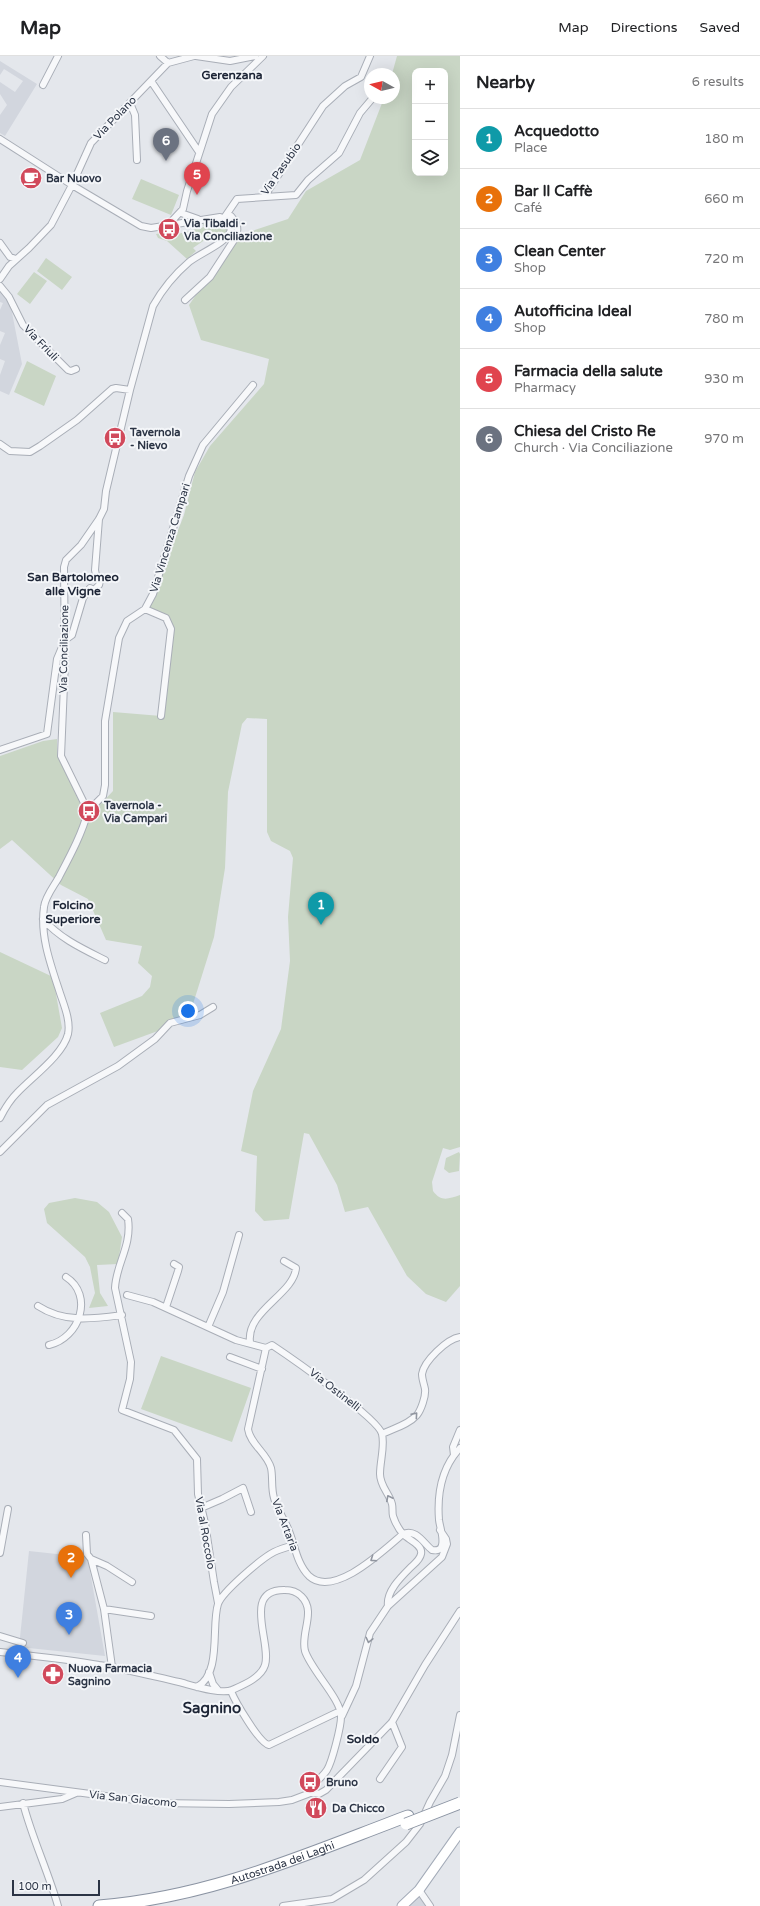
<!DOCTYPE html>
<html lang="en">
<head>
<meta charset="utf-8">
<style>
	:root { --surface:#fff; --page:#f2f2f2; --text:#202124; --muted:#757577; --line:#e0e0e0; --accent:#ea580c }
	body { margin:0; font-family:"Varela Round",sans-serif; background:var(--page); color:var(--text) }
	.controls { position:absolute; right:12px; top:12px; display:grid; overflow:hidden; border-radius:8px; box-shadow:0 4px 16px #0002 }
	.controls button { width:36px; height:36px; display:grid; place-items:center; padding:0; border:0; border-bottom:1px solid var(--line); background:var(--surface); color:var(--text); font:20px sans-serif }
	.compass { position:absolute; left:364px; top:12px; width:36px; height:36px; border-radius:50%; background:var(--surface); box-shadow:0 4px 16px #0002; rotate:278deg }
	.scale { position:absolute; left:12px; bottom:10px; width:88px; box-sizing:border-box; padding-left:4px; border:2px solid #2b3445; border-top:0; font-size:11px; line-height:14px; white-space:nowrap; color:#2b3445; -webkit-text-stroke:3px #f4f6f9; paint-order:stroke }
	.you { position:absolute; left:188px; top:955px; width:14px; height:14px; margin:-10px; border:3px solid #fff; border-radius:50%; background:#1a73e8; box-shadow:0 0 0 6px #1a73e833 }
	.badge { display:grid; place-items:center; width:26px; height:26px; border-radius:50%; background:var(--accent); color:#fff; font-size:13px; font-weight:700 }
	.pin { position:absolute; translate:-50% -33px; filter:drop-shadow(0 1px 2px #0008) }
	.pin::after { content:''; position:absolute; top:21px; width:14px; height:12px; background:inherit; clip-path:polygon(0 0,100% 0,50% 100%) }
	.list { margin:0; padding:0; list-style:none }
	h2 { display:flex; justify-content:space-between; align-items:center; height:52px; margin:0; padding:0 16px; font-size:17px }
	h2 small { font-size:13px; font-weight:400; color:var(--muted) }
	.list li { display:grid; grid-template-columns:26px 1fr auto; gap:12px; align-items:center; box-sizing:border-box; height:60px; padding:0 16px; border-top:1px solid var(--line) }
	.list b { display:block; font-size:15px; white-space:nowrap }
	.list p { margin:0; font-size:13px; white-space:nowrap; color:var(--muted) }
	.list em { font-size:13px; font-style:normal; color:var(--muted) }
	.icon { flex:none; width:22px; height:22px; fill:none; stroke:currentColor; stroke-width:2; stroke-linecap:round; stroke-linejoin:round }
	.map { position:relative; flex:none; width:460px; height:1850px; overflow:hidden }
	header { display:flex; align-items:center; gap:24px; box-sizing:border-box; height:56px; padding:0 20px; background:var(--surface); border-bottom:1px solid var(--line) }
	header strong { font-size:19px }
	nav { display:flex; gap:22px; margin-inline-start:auto; font-size:14px }
	main { display:flex }
	aside { flex:1; background:var(--surface) }
	.map>svg:first-child { display:block }
	.built { fill:#d2d6de }
	.green { fill:#c9d6c5; fill-rule:evenodd }
	.lines { fill:none; stroke-linecap:round; stroke-linejoin:round }
	.minor-casing { stroke:#a9aeb7; stroke-width:8 }
	.primary-casing { stroke:#a3abb8; stroke-width:11 }
	.motorway-casing { stroke:#8b94a3; stroke-width:13 }
	.minor { stroke:#f7f8fa; stroke-width:6 }
	.primary { stroke:#fff; stroke-width:9 }
	.motorway { stroke:#fff; stroke-width:11 }
	.motorway-bridge-casing { stroke:#8b94a3; stroke-width:13; stroke-linecap:butt }
	.motorway-bridge { stroke:#fff; stroke-width:11 }
	.oneway { stroke:#9196a0 }
	.labels { text-anchor:middle; dominant-baseline:central; stroke-width:4; stroke-linejoin:round; paint-order:stroke }
	.street-label { font-size:11px; fill:#2b3445; stroke:#f4f6f9 }
	.poi-label { font-size:11px; font-weight:bold; fill:#2b3445; stroke:#f4f6f9; text-anchor:start }
	.neighbourhood-label { font-size:12px; font-weight:bold; fill:#1d2536; stroke:#f4f6f9 }
	.district-label { font-size:15px; font-weight:bold; fill:#1d2536; stroke:#f4f6f9 }
</style>
</head>
<body>
<header>
<strong>Map</strong>
<nav><a>Map</a><a>Directions</a><a>Saved</a></nav>
</header>
<main>
<div class="map">
<svg width="460" height="1850" viewBox="0 0 460 1850">
	<rect width="100%" height="100%" fill="#e4e7ec"/>
	<!-- built -->
	<path class="built" d="M0,5L37,28L5,80L0,77V59L7,49L0,38V26L15,36L23,25L4,13L0,19Z
		M0,231L9,241L22,308L9,339L0,335V319L5,305L0,303V289L5,277L0,275V254L3,247L0,246Z
		M29,1495L84,1501L88,1504L105,1600L19,1591Z
		M420,1839L430,1850H410Z"/>
	<!-- green -->
	<path class="green" d="M397,0H460V1091L450,1094L443,1092L432,1126L433,1135C441,1146 448,1143 460,1139V1230L446,1246L426,1238L407,1220L368,1151L345,1156L337,1129L309,1078L304,1077L289,1163L264,1165L255,1155L257,1100L241,1095L253,1035L281,973L290,905L288,861L293,802L290,795L271,785L267,776V663L247,662L242,668L228,736L225,812L214,881L188,964L114,991L100,957L142,940L150,931L152,920L138,907L142,890L106,884L88,843L61,829L12,784L0,793V700L43,685L57,683V699L80,747L94,755L113,735V656L161,660L171,573L166,562L145,553L153,538L184,459L195,416L210,390L264,328L269,303L201,284L189,249L237,180L288,163L306,135L360,104L384,42H394V18H392ZM415,15H445V117H415Z
		M141,123L179,139L171,159L132,143Z
		M215,163L224,165C229,173 229,176 221,182L212,179L193,192L196,195L187,203L167,185L158,182L156,178L171,175L174,179L204,171L202,166Z
		M46,202L72,221L62,234L37,215Z
		M34,216L47,225L30,248L17,238Z
		M27,305L56,320L44,350L14,336Z
		M0,896L53,921L62,972L58,981L22,1014L0,1011Z
		M459,1096L460,1098L459,1115L449,1117L444,1113L446,1102Z
		M75,1142L97,1146L109,1156L122,1181L118,1208L97,1209L100,1237L108,1250L89,1252L95,1237L90,1211L85,1201L47,1167L44,1153L49,1147Z
		M161,1300L251,1332L232,1386L141,1353Z"/>
	<g class="lines">
		<!-- minor casing -->
		<g class="minor-casing">
			<path id="minor" d="M160,0L168,7
				M196,0L230,5L255,0
				M151,25L199,96
				M43,29L58,0
				M130,47L135,59L137,104
				M0,83L72,129L141,170L151,172L220,161L227,164L231,174C227,187 200,197 189,206C175,218 162,234 153,250L130,334L106,435L104,453L99,463L81,489L66,504L64,511L65,605L61,700L88,755C82,778 70,800 59,821C54,830 45,841 44,851C40,879 50,907 59,934C63,947 71,964 68,978C63,999 32,1021 17,1037C10,1044 4,1054 0,1062
				M264,141L323,50L345,30L361,21L370,0
				M181,157L198,163
				M224,162L237,143L296,139L308,124L339,97L360,57L371,44
				M169,168L183,153L187,135L212,58L231,31L263,0
				M0,187L10,201L16,203
				M0,223L9,210L29,192L51,169L72,129L91,87L168,7L194,0
				M0,230L9,241L23,269L68,314L71,315L76,313
				M185,244L210,221L236,181C239,172 237,167 231,160L224,162
				M0,388L10,395L30,396L40,390L77,364L112,333L116,332L130,334
				M145,553L166,562L171,573L161,660
				M0,694L47,678L57,603L65,584L72,579L83,542L90,532L94,534L99,529L100,525L96,519L95,514L99,463
				M88,755L103,740L105,729V665L119,582L127,565L145,553L153,538L189,420L203,389L253,329
				M43,863C59,882 83,893 105,904
				M0,1096L47,1049L118,1010L155,983L170,967L200,959L213,951
				M122,1157L128,1163C132,1190 116,1208 115,1232L131,1306L130,1323L122,1354L174,1374L197,1403L198,1438L205,1467L214,1526L218,1547
				M127,1239L153,1246L236,1284L266,1292L272,1289C290,1301 379,1363 382,1378C385,1390 380,1405 380,1418C380,1430 389,1437 392,1448C393,1452 392,1456 393,1460C395,1466 399,1474 404,1479C409,1484 423,1489 421,1498C420,1504 414,1508 410,1512C400,1522 386,1536 388,1550
				M38,1250C64,1267 92,1263 122,1259
				M166,1251L178,1215L179,1211L174,1208
				M208,1271L223,1236L239,1179
				M250,1286C246,1255 294,1238 296,1212L284,1205
				M49,1289C80,1282 94,1239 66,1221
				M266,1292L248,1373C250,1388 267,1397 271,1412C273,1421 271,1432 274,1442C277,1454 285,1464 289,1475C295,1490 297,1508 309,1520C334,1543 385,1493 403,1478
				M230,1301L262,1313
				M382,1378C394,1372 408,1369 417,1359C421,1354 426,1340 425,1333C424,1328 422,1323 422,1318C424,1305 447,1283 460,1281
				M454,1399L453,1391L460,1374
				M201,1452L222,1443L243,1432L251,1456
				M403,1478C416,1472 424,1488 432,1494C437,1495 441,1494 442,1489C444,1481 440,1472 439,1464C437,1438 442,1411 460,1392
				M86,1479L87,1498L91,1503L104,1553L112,1611
				M0,1497L8,1453
				M91,1503L107,1510L132,1526
				M104,1553L151,1560
				M0,1580L23,1587
				M0,1596C33,1600 66,1603 99,1609C126,1613 152,1620 179,1626C191,1629 221,1639 232,1634C243,1629 261,1622 265,1609C272,1587 241,1533 285,1534C291,1534 297,1536 301,1540C317,1555 300,1577 305,1595C311,1614 342,1644 341,1661C341,1671 332,1706 327,1714C323,1720 318,1724 313,1729V1736
				M209,1616L213,1628L218,1634
				M197,1631C222,1618 211,1569 218,1548C222,1536 262,1502 274,1496C280,1493 287,1491 294,1489
				M231,1635C235,1645 259,1687 269,1689L340,1655
				M342,1660L356,1630L370,1577L388,1550L442,1501L447,1488L446,1483L440,1474
				M380,1723L402,1691L392,1666
				M0,1726L158,1747L229,1748L279,1746L292,1744L313,1736
				M313,1736L319,1738L326,1734L392,1666L425,1609L460,1555
				M23,1747C32,1782 48,1815 58,1850
				M0,1751L62,1743L76,1737
				M419,1834L430,1850
				M283,1850L332,1843L364,1824L406,1786L420,1768L430,1746L445,1720L452,1699L460,1659"/>
		</g>
		<!-- primary casing -->
		<g class="primary-casing">
			<path id="primary" d="M402,1850L419,1834L460,1776"/>
		</g>
		<!-- motorway casing -->
		<g class="motorway-casing">
			<g id="motorway">
				<path id="s1" d="M99,1850C211,1841 304,1799 408,1760"/>
			</g>
		</g>
		<!-- minor -->
		<use href="#minor" class="minor"/>
		<!-- primary -->
		<use href="#primary" class="primary"/>
		<!-- motorway -->
		<use href="#motorway" class="motorway"/>
		<!-- motorway-bridge casing -->
		<g class="motorway-bridge-casing">
			<path id="motorway-bridge" d="M406,1768L460,1747"/>
		</g>
		<!-- motorway-bridge -->
		<use href="#motorway-bridge" class="motorway-bridge"/>
	</g>
	<!-- one-way arrows -->
	<defs><path id="oneway-chevron" d="M-2-3.5L2.5 0L-2 3.5" fill="none" stroke-width="1.6" stroke-linecap="round" stroke-linejoin="round"/></defs>
	<g class="oneway">
		<use href="#oneway-chevron" transform="translate(415 1359) rotate(-49)"/>
		<use href="#oneway-chevron" transform="translate(389 1442) rotate(-117)"/>
		<use href="#oneway-chevron" transform="translate(373 1503) rotate(146)"/>
		<use href="#oneway-chevron" transform="translate(369 1584) rotate(103)"/>
	</g>
	<!-- icons -->
	<defs>
		<g id="cafe-disc" transform="scale(1.15)"><circle r="9.5" fill="#d1495b" stroke="#f4f6f9"/><path d="M-5.5-4.5H6V0H3Q3 3.5 0 3.5H-2.5Q-5.5 3.5-5.5 0ZM3-3.2v2h1.7v-2ZM-6 4.5H4V6H-6Z" fill="#fff"/></g>
		<g id="bus-disc" transform="scale(1.15)"><circle r="9.5" fill="#d1495b" stroke="#f4f6f9"/><path d="M-5-6H5V4H4V6H2V4H-2V6H-4V4H-5ZM-3.5-4V0h7V-4ZM-3.5 1.2v1.5H-2V1.2ZM2 1.2v1.5H3.5V1.2Z" fill="#fff"/></g>
		<g id="pharmacy-disc" transform="scale(1.15)"><circle r="9.5" fill="#d1495b" stroke="#f4f6f9"/><path d="M-2-6h4v4h4v4h-4v4h-4v-4h-4v-4h4Z" fill="#fff"/></g>
		<g id="restaurant-disc" transform="scale(1.15)"><circle r="9.5" fill="#d1495b" stroke="#f4f6f9"/><path d="M-5-6h1v4h1v-4h1v4h1v-4h1v5L-1.5 .5V6h-2V.5L-5-1ZM5-6V6H3V1.5H1.5Q1.5-4 5-6Z" fill="#fff"/></g>
	</defs>
	<g fill-rule="evenodd">
		<use href="#cafe-disc" x="31" y="122"/>
		<use href="#bus-disc" x="169" y="173"/>
		<use href="#bus-disc" x="115" y="382"/>
		<use href="#bus-disc" x="89" y="755"/>
		<use href="#pharmacy-disc" x="53" y="1618"/>
		<use href="#bus-disc" x="310" y="1726"/>
		<use href="#restaurant-disc" x="316" y="1752"/>
	</g>
	<g class="labels">
		<!-- street labels -->
		<g class="street-label">
			<text transform="translate(115 62) rotate(-46)">Via Polano</text>
			<text transform="translate(281 113) rotate(-55)">Via Pasubio</text>
			<text transform="translate(41 287) rotate(46)">Via Friuli</text>
			<text transform="translate(170 482) rotate(-73)">Via Vincenza Campari</text>
			<text transform="translate(64 593) rotate(-89)">Via Conciliazione</text>
			<text transform="translate(335 1334) rotate(38)">Via Ostinelli</text>
			<text transform="translate(285 1469) rotate(69)">Via Artaria</text>
			<text transform="translate(205 1477) rotate(80)">Via al Roccolo</text>
			<text transform="translate(133 1743) rotate(6)">Via San Giacomo</text>
			<text stroke="none"><textPath href="#s1" startOffset="189">Autostrada dei Laghi</textPath></text>
		</g>
		<!-- poi labels -->
		<g class="poi-label">
			<text x="46" y="122">Bar Nuovo</text>
			<text x="184" y="167">Via Tibaldi -<tspan x="184" dy="13">Via Conciliazione</tspan></text>
			<text x="130" y="376">Tavernola<tspan x="130" dy="13">- Nievo</tspan></text>
			<text x="104" y="749">Tavernola -<tspan x="104" dy="13">Via Campari</tspan></text>
			<text x="68" y="1612">Nuova Farmacia<tspan x="68" dy="13">Sagnino</tspan></text>
			<text x="326" y="1726">Bruno</text>
			<text x="332" y="1752">Da Chicco</text>
		</g>
		<!-- neighbourhood labels -->
		<g class="neighbourhood-label">
			<text x="232" y="19">Gerenzana</text>
			<text x="73" y="521">San Bartolomeo<tspan x="73" dy="14">alle Vigne</tspan></text>
			<text x="73" y="849">Folcino<tspan x="73" dy="14">Superiore</tspan></text>
			<text x="363" y="1683">Soldo</text>
		</g>
		<!-- district labels -->
		<g class="district-label">
			<text x="212" y="1652">Sagnino</text>
		</g>
	</g>
</svg>
<div class="controls">
<button>+</button>
<button>−</button>
<button><svg class="icon" aria-label="layers" viewBox="0 0 24 24"><path d="M12 4l9 5-9 5-9-5zM3 14l9 5 9-5"/></svg></button>
</div>
<svg class="compass" viewBox="-18 -18 36 36"><path d="M0-13l5 13h-10z" fill="#e53935"/><path d="M0 13l5-13h-10z" fill="#757577"/></svg>
<div class="scale">100 m</div>
<div class="you"></div>
<div class="pin badge" style="left:321px;top:869px;background:#0f9aa8">1</div>
<div class="pin badge" style="left:71px;top:1522px;background:#e8710a">2</div>
<div class="pin badge" style="left:69px;top:1579px;background:#3f7fe0">3</div>
<div class="pin badge" style="left:18px;top:1622px;background:#3f7fe0">4</div>
<div class="pin badge" style="left:197px;top:139px;background:#e0444e">5</div>
<div class="pin badge" style="left:166px;top:105px;background:#6b7280">6</div>
</div>
<aside>
<h2>Nearby<small>6 results</small></h2>
<ul class="list">
<li><span class="badge" style="background:#0f9aa8">1</span><div><b>Acquedotto</b><p>Place</p></div><em>180 m</em></li>
<li><span class="badge" style="background:#e8710a">2</span><div><b>Bar Il Caffè</b><p>Café</p></div><em>660 m</em></li>
<li><span class="badge" style="background:#3f7fe0">3</span><div><b>Clean Center</b><p>Shop</p></div><em>720 m</em></li>
<li><span class="badge" style="background:#3f7fe0">4</span><div><b>Autofficina Ideal</b><p>Shop</p></div><em>780 m</em></li>
<li><span class="badge" style="background:#e0444e">5</span><div><b>Farmacia della salute</b><p>Pharmacy</p></div><em>930 m</em></li>
<li><span class="badge" style="background:#6b7280">6</span><div><b>Chiesa del Cristo Re</b><p>Church · Via Conciliazione</p></div><em>970 m</em></li>
</ul>
</aside>
</main>
</body>
</html>
